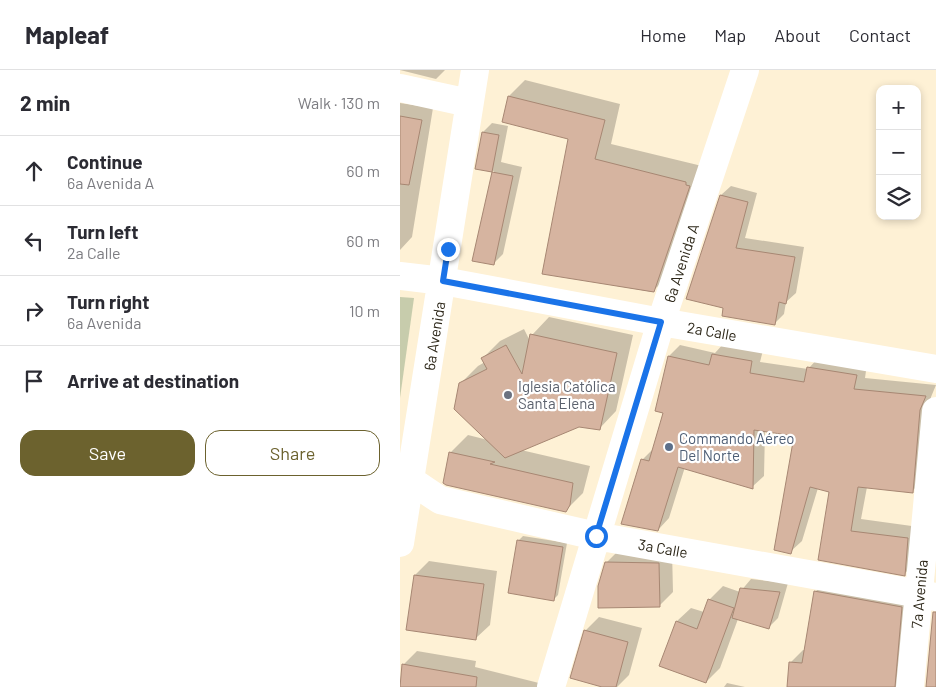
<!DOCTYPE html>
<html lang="en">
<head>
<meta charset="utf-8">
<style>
	:root { --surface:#fff; --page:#f7f7f7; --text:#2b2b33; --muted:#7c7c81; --line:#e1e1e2; --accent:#6c622e }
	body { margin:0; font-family:Barlow,sans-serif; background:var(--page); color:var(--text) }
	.controls { position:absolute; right:15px; top:15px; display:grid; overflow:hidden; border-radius:10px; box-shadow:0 2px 8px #0003 }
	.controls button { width:45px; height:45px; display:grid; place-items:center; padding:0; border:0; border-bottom:1px solid var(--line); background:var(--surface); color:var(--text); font:25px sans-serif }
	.stop { position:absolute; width:15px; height:15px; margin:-11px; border:4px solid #1a73e8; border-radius:50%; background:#fff }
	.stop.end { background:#1a73e8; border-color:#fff; box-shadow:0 1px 5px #0008 }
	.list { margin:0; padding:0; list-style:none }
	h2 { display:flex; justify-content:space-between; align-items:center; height:65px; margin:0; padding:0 20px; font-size:21px }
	h2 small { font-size:16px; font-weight:400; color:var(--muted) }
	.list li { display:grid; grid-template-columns:32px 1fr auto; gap:15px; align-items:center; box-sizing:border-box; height:70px; padding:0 20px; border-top:1px solid var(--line) }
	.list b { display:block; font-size:19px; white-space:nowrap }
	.list p { margin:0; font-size:16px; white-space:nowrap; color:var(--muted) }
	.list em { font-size:16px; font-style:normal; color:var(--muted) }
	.actions { display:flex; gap:10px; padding:15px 20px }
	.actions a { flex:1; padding:11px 0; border:1px solid var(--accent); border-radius:15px; text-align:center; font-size:18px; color:var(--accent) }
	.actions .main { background:var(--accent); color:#fff }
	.icon { flex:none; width:28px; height:28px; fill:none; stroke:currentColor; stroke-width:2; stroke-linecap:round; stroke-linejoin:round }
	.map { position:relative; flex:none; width:536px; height:617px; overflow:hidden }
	header { display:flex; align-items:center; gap:30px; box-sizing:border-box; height:70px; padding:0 25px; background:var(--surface); border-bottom:1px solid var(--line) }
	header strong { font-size:24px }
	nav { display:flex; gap:28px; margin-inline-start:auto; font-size:18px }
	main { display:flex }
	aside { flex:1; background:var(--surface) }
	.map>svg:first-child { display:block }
	.green { fill:#c7ccac }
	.shadow { fill:#0003 }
	.building { fill:#d6b4a0; stroke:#a78773 }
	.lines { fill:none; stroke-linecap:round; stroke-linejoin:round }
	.minor { stroke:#fff; stroke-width:28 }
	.route { stroke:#1a73e8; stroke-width:6 }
	.worship-dot { fill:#6b7280; stroke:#fff; stroke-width:2 }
	.service-dot { fill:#5c6f8a; stroke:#fff; stroke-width:2 }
	.labels { text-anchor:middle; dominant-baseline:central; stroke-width:4.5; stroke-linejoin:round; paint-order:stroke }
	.street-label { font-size:15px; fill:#2d2719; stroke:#fff }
	.worship-label { font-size:15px; fill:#5b616d; stroke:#fff; text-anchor:start }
	.service-label { font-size:15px; fill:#4e5e75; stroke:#fff; text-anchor:start }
</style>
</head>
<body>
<header>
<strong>Mapleaf</strong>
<nav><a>Home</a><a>Map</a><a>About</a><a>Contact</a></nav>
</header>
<main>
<aside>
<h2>2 min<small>Walk · 130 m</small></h2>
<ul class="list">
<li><svg class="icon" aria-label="ahead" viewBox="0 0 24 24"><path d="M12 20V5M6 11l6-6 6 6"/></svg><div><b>Continue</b><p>6a Avenida A</p></div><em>60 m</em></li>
<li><svg class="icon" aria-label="left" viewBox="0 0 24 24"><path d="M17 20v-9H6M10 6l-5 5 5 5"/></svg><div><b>Turn left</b><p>2a Calle</p></div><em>60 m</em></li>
<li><svg class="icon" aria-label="right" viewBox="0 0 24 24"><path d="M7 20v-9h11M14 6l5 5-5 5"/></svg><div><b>Turn right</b><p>6a Avenida</p></div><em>10 m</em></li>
<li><svg class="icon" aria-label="arrive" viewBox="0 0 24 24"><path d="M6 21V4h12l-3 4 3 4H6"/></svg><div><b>Arrive at destination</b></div></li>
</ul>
<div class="actions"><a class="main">Save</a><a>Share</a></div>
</aside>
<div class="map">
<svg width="536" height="617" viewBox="0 0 536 617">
	<rect width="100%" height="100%" fill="#fef1d5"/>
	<!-- green -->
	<path class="green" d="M0,227L14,228L0,328Z"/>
	<!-- shadow -->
	<path class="shadow" d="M0,0H45L36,9Z
		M125,10L220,34L211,74L302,96L268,206L252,222L144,203L169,68L109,26Z
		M0,33L33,38L12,167L0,180Z
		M92,53L108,56L101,92L122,97L103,184L94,193L74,190L94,101L77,98L83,62Z
		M331,116L357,123L345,168L404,177L396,223L386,232L384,244L374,254L323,245L321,125Z
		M149,247L233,265L216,341L199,359L179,356L121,380L190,396L183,423L166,440L50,383L68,365L88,370L60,314L78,296L85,292L83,288L100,271L124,259L130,271L132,265Z
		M324,273L363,280L360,292L408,299L420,286L467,294L465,308L536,315L531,327L524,410L512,421L467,417L461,449L519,457L516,493L504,504L420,489L431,421L418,418L402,471L390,482L396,365L365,360L364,406L352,417L285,397L269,448L258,460L242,390L254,378L264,342L269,286L280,275L315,283Z
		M123,466L167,473L158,525L153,530L118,471Z
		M220,479L272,480L273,522L259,536L206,493Z
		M29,491L97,501L90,555L76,568L8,559L15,505Z
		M351,509L388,513L378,548L368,558L338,549L320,598L306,612L277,551L291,538L304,542L309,530L323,516L340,522Z
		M428,509L514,524V617H389L390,593L403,580H405L415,522Z
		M199,547L242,558L229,605L217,617H206L185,561Z
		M17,581L76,591L75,597L143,614L142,617H0L3,595Z
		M327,613L345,617H324Z"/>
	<!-- building -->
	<path class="building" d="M108,26L205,50L195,89L286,112V115L290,116L254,222L142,204L168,69L102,52Z
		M0,46L22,50L9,115L0,114Z
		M82,62L99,65L92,102L75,99Z
		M92,102L113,106L94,195L72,191Z
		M320,125L348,132L336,178L395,187L386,234L379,232L375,255L322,246L323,238L286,229Z
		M130,264L217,283L200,360L179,357L105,388L54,339L59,313L87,299L81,288L106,275L122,304Z
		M312,284L352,291L350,303L404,312L407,297L457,305L454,319L526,326L520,340L513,423L458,417L451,461L508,468L505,506L418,490L429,422L410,417L391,484L374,480L394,366L354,360L353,419L278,397L258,461L221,454L241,389L249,391L263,343L255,341L268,286L309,295Z
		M49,382L95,392L90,394L173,413L170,435L166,442L46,415L43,413Z
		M117,470L163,477L154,531L108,523Z
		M205,492L259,493L260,537L198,538V516Z
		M14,505L84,514L76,570L6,560Z
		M340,518L380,522L369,559L332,548Z
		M414,521L502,537L495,617H387L389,592L402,593Z
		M308,529L334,538L306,613L259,596L276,551L297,559Z
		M533,542H536V617H526Z
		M184,560L228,572L216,617H202L170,608Z
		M2,594L77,607L76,617H0Z"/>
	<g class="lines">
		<!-- minor -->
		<path class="minor" d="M0,18L69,33
			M0,206L43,211L261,252L536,299
			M0,403L40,430L196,466L536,527
			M0,473L75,0
			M151,617L261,252L345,0
			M510,617L536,341"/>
	</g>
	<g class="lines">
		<!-- route -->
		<path class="route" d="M48,179L43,211L261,252L196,466"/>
	</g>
	<!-- markers -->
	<circle class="worship-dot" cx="108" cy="325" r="5"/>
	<circle class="service-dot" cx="269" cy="377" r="5"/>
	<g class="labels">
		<!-- street labels -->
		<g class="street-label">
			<text transform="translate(281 193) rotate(-72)">6a Avenida A</text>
			<text transform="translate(312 261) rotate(10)">2a Calle</text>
			<text transform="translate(34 266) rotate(-81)">6a Avenida</text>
			<text transform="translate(263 478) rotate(10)">3a Calle</text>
			<text transform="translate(519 524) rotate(-85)">7a Avenida</text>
		</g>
		<!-- worship labels -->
		<g class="worship-label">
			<text x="118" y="316">Iglesia Católica<tspan x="118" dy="17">Santa Elena</tspan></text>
		</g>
		<!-- service labels -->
		<g class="service-label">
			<text x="279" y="368">Commando Aéreo<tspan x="279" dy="17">Del Norte</tspan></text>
		</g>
	</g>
</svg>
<div class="controls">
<button>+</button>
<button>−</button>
<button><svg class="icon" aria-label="layers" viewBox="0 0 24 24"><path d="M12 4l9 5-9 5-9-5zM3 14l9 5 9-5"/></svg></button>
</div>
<div class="stop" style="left:196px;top:466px"></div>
<div class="stop end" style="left:48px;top:179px"></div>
</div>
</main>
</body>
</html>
